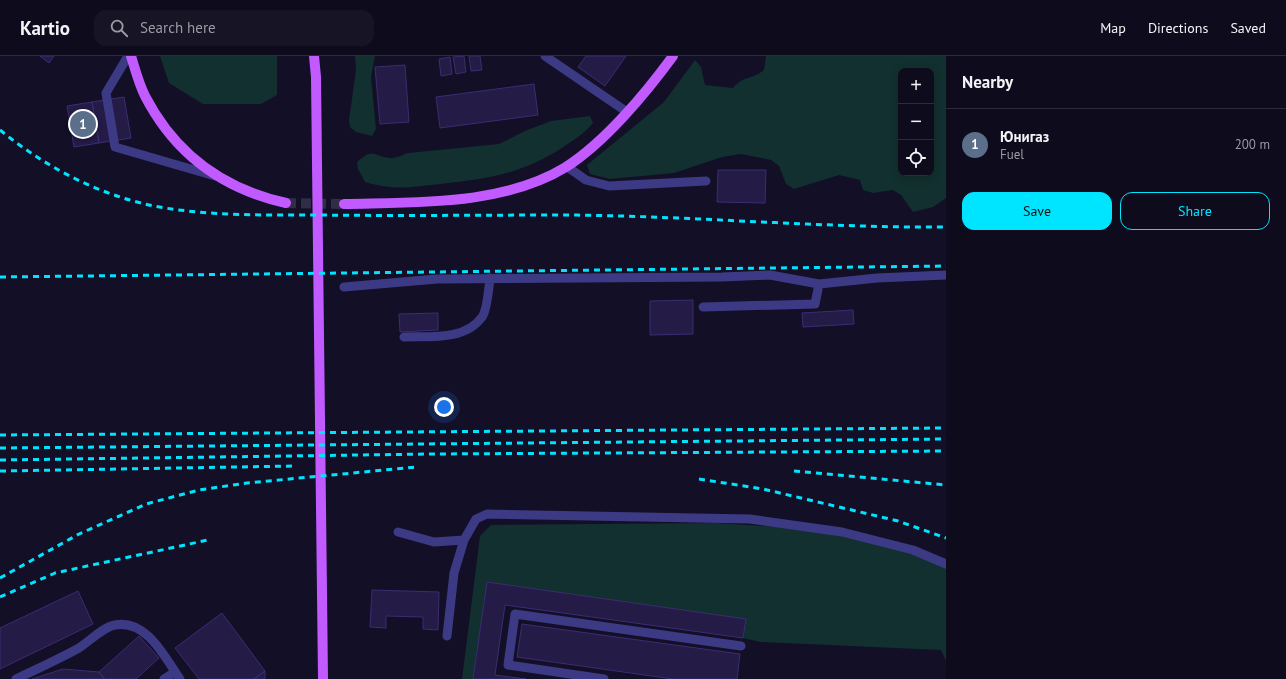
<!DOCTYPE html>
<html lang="en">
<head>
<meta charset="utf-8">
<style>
	:root { --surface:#0e0b1c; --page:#171425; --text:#f1f3f6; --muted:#9b9ba3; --line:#2e2b3b; --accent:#00e5ff }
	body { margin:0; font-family:"PT Sans",sans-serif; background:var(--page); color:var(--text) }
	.controls { position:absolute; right:12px; top:12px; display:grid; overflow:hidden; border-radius:8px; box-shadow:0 2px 10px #0003 }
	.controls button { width:36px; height:36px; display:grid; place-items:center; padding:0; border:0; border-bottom:1px solid var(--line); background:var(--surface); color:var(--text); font:20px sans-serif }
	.you { position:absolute; left:444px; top:351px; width:14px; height:14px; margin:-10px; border:3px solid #fff; border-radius:50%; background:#1a73e8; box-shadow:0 0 0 6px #1a73e833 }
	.badge { display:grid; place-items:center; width:26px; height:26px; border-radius:50%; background:var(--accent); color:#fff; font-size:13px; font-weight:700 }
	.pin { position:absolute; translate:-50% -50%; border:2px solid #fff; box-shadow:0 1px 4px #0006 }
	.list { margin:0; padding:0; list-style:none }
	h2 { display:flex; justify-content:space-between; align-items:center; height:52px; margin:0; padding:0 16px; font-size:17px }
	h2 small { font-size:13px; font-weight:400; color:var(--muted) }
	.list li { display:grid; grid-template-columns:26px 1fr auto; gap:12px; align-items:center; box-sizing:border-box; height:72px; padding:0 16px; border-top:1px solid var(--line) }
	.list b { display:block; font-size:15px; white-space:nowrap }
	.list p { margin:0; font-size:13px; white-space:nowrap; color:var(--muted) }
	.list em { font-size:13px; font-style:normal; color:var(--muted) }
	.actions { display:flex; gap:8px; padding:12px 16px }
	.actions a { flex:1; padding:9px 0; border:1px solid var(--accent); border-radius:12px; text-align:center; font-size:14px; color:var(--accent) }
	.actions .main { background:var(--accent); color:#111 }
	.icon { flex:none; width:22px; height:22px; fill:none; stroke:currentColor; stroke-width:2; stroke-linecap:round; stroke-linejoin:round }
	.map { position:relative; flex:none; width:946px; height:623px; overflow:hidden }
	header { display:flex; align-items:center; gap:24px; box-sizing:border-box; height:56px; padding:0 20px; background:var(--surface); border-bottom:1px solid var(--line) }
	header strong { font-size:19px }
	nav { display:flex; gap:22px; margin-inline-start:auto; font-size:14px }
	.search { width:280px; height:36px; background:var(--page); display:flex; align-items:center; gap:10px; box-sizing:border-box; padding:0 14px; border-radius:12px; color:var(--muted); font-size:15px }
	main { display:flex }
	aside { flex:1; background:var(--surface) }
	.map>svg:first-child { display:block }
	.green { fill:#12302f; fill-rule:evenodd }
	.building { fill:#241b47; stroke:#3b2d73 }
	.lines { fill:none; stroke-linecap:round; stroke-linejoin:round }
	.primary-tunnel { stroke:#312d47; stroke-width:10; stroke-dasharray:10 5; stroke-linecap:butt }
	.service { stroke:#3d3a85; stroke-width:9 }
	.primary { stroke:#c25bff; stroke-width:10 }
	.rail { stroke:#00e5ff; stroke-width:3; stroke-dasharray:6 5; stroke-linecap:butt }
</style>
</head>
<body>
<header>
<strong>Kartio</strong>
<div class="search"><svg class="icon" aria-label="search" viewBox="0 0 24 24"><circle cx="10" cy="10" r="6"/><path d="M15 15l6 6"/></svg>Search here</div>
<nav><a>Map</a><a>Directions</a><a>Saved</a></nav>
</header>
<main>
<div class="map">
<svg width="946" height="623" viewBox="0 0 946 623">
	<rect width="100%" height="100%" fill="#130f26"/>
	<!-- green -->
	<path class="green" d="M160,0H277V39L261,48H203L169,27Z
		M355,0H375L371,21L376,73L372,80L356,76L350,71L349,64L356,14Z
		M766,0H946V142L933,151L913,156L901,139L893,134L873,137L863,134L860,124L839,119L794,133L786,128L779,110L771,104L741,98L722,101L674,117L610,123L590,118L587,109L664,46L695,4L701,11L705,29L733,32C744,19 752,24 764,14ZM901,15H931V117H901Z
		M590,60L593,67C584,78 573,84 562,92C521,118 488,123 441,128C411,131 395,135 365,126L358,113L357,106C374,92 370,99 389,102C395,103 402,99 408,97L499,88L525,75L551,65Z
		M715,467C759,470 803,471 846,479C881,486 914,497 946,510V605L941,594L760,586L743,582L746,563L487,526L473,623H462L480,480L491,469Z"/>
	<!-- building -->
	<path class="building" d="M40,0H54L49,7Z
		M464,0L466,16L456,18L453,1Z
		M469,0H480L482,14L471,15Z
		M586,0H626L605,30L578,11Z
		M450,1L452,18L441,20L439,3Z
		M405,9L409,66L380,68L375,11Z
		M534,28L538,59L440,72L436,41Z
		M124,41L131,82L99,87L92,46Z
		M92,46L99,87L74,91L67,50Z
		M718,114H766L765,147L717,146Z
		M693,244V278L650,279V245Z
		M853,254L854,268L803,271L802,257Z
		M438,257V274L400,276L399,258Z
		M487,526L746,563L743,582L505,549L495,619L526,623H473Z
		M372,534L439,536L438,574L423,573V561L386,560V572L370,571Z
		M78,535L93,568L0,613V572Z
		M222,557L265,615L254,623H199L175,592Z
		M522,568L740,598L737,623H673L517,601Z
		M139,580L159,602L136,623H105L99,616Z
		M63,613L99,616L104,623H32Z
		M265,615V623H254Z"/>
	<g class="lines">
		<!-- primary-tunnel -->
		<path class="primary-tunnel" d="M286,147L344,148"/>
		<!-- service -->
		<path class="service" d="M128,0L106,37L115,91L215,120
			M545,0L627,56
			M566,110L586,124L609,130L706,125
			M344,231L437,223L722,221L770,219L819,228L877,222L946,219
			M703,251L815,248L819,228
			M404,281C429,280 465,285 482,261C487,255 489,231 490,222
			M398,476L434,486L464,484
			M447,580L454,517L464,484L476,463L487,458L750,463L842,476L913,494L946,508
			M16,623C37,613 59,603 79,592C90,585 103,571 115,569C147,563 165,602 180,623
			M164,623L175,616
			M604,623L508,609L515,558L741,590"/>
		<!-- primary -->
		<path class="primary" d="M131,0C135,13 139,28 145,40C175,98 223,133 286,147
			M314,0L316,21L323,623
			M344,148C417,146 502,150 566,111C605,86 646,37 673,0"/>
		<!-- rail -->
		<path class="rail" d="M0,74C48,113 104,142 165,152C216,160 268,159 320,159C402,160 485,159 568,159C694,160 820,172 946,171
			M0,221L946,210
			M0,379L946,372
			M0,392L946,383
			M0,404L431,398L946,395
			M0,415L295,410
			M794,415L946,429
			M699,423L763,433L898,465L946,482
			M0,522L79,478L146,448L199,434L247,427L416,411
			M0,541L55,517L208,484"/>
	</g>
</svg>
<div class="controls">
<button>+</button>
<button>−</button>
<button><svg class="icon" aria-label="locate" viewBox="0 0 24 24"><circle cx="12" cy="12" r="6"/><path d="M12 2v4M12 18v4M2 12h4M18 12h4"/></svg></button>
</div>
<div class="you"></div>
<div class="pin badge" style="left:83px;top:68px;background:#5c6f8a">1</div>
</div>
<aside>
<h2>Nearby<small></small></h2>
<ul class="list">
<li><span class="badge" style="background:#5c6f8a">1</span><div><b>Юнигаз</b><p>Fuel</p></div><em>200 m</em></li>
</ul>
<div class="actions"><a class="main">Save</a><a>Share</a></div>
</aside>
</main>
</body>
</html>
